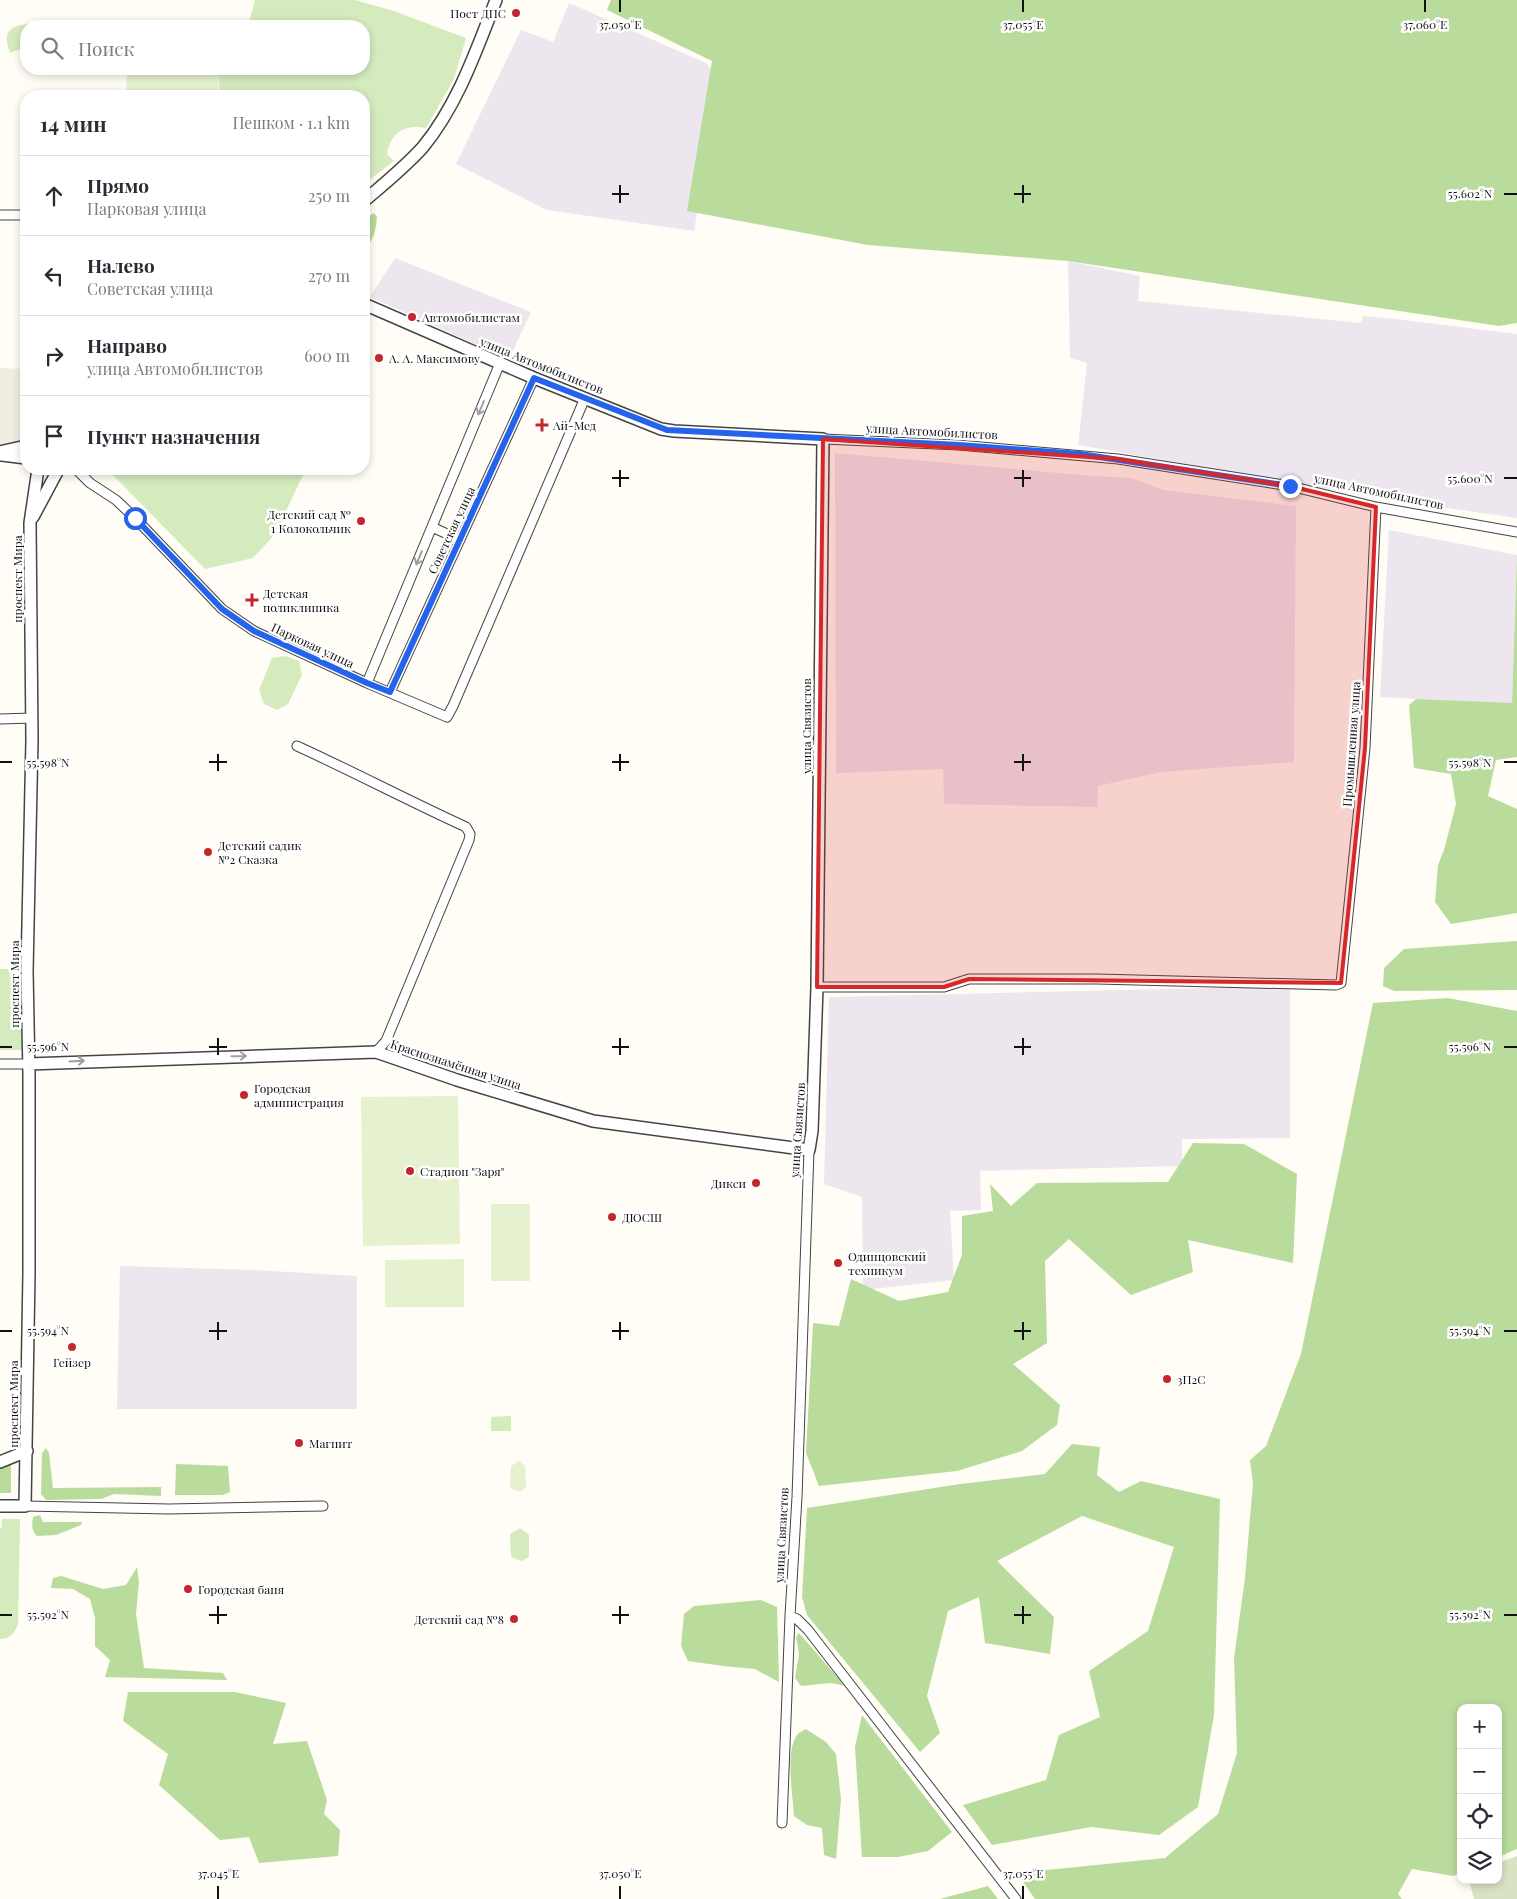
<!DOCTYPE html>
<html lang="ru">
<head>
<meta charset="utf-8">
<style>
	:root { --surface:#fff; --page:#f7f7f7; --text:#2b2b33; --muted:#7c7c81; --line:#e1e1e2 }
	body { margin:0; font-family:"Playfair Display",serif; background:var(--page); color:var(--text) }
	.controls { position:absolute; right:15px; bottom:15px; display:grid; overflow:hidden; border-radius:10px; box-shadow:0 2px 8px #0003 }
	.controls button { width:45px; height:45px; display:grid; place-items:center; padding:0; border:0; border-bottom:1px solid var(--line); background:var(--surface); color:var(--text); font:25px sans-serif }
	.stop { position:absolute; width:15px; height:15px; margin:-11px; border:4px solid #2563eb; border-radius:50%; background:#fff }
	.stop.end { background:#2563eb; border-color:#fff; box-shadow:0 1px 5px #0008 }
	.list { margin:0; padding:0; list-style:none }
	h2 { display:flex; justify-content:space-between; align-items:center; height:65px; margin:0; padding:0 20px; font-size:21px }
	h2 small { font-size:16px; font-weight:400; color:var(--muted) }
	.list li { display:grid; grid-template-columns:32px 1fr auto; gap:15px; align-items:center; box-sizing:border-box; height:80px; padding:0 20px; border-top:1px solid var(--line) }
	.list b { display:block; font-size:19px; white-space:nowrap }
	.list p { margin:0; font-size:16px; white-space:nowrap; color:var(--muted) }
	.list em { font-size:16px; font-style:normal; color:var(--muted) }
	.icon { flex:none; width:28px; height:28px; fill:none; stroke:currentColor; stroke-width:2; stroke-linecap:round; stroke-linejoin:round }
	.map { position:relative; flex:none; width:1517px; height:1899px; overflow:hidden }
	.search { position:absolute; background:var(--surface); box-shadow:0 2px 8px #0003; left:20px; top:20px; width:350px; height:55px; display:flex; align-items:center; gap:12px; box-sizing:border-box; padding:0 18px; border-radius:20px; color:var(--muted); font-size:19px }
	.panel { position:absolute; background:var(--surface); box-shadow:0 2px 8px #0003; left:20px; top:90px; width:350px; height:385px; border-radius:20px }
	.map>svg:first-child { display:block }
	.industrial { fill:#eee6ef }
	.green { fill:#d5ebbd }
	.forest { fill:#b9dc9c }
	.cemetery { fill:#d9e3c4 }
	.pitch { fill:#e6f2cf }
	.plaza { fill:#f1ede2 }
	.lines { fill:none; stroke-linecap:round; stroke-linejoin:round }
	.minor-casing { stroke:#444; stroke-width:11 }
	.tertiary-casing { stroke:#444; stroke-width:14 }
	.minor { stroke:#fff; stroke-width:9 }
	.tertiary { stroke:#fff; stroke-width:11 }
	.oneway { stroke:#a0a0a0 }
	.route { stroke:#2563eb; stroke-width:6 }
	.marked { fill:#d62828; fill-opacity:0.2; stroke:#d62828; stroke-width:4; stroke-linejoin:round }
	.ticks { fill:none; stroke:#111; stroke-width:2 }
	.poi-dot { fill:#c4262e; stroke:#fff; stroke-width:2 }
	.labels { text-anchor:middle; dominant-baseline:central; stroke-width:5; stroke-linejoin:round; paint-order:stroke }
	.poi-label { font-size:12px; fill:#111; stroke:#fff; text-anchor:start }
	.street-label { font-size:12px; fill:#111; stroke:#fff }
	.ticks-label { font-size:12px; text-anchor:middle; fill:#111; stroke:#fff; stroke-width:5; stroke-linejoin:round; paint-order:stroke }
</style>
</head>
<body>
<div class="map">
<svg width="1517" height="1899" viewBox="0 0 1517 1899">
	<rect width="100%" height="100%" fill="#fffdf5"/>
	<!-- industrial -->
	<path class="industrial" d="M569,3L706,63L720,78L694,231L547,210L456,164L521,30L553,42Z
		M395,258L531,312L509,359L370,297Z
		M1068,261L1140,276L1138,301L1361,323L1363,316L1396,319L1517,334V518L1390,500L1078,445L1087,363L1070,358Z
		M835,453L1093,476L1132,478L1163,490L1296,506L1294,762L1161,772L1098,786L1097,807L944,804L943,769L836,773Z
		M1389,530L1517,555L1512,704L1380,697Z
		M1290,986V1138L1182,1139V1166L980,1171L981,1210L950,1211L954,1280L863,1290L862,1197L824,1184L829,997Z
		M120,1266L253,1270L357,1276V1409H117Z"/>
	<!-- green -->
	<path class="green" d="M255,0H355L394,11L466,38L454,79L426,128C405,124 391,132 387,154L394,161L364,184V96H220L218,69H364V26H248Z
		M36,23L34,26H26V47L10,53C0,27 15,25 36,23Z
		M107,469H306L275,534L253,558L205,569Z
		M286,656L299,661L302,675L288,704L277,710L264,704L259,690L272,658Z
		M0,969H19L22,1050H0Z
		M511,1416V1431H491V1417Z
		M2,1519H20L18,1625C14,1633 10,1639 0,1639V1528H2Z
		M520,1528L529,1535V1557L521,1561L511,1557L510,1534Z"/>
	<!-- forest -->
	<path class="forest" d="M611,0H1517V323L1499,326L1068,261L868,245L687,211L712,61L607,10Z
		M374,213L377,217C376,231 373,240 364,252V219Z
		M1517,555V757L1496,760L1488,796L1517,809V913L1451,924L1435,902L1438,865L1444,850L1456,804L1451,774L1414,768L1409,705L1416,699L1512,703Z
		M1517,941V990L1394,991L1383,986L1384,968L1404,949Z
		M1448,998L1517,1011V1849L1498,1857V1708H1461V1873L1453,1876L1412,1869L1398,1894L1402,1899H1035L1017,1873L1165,1858L1218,1814L1237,1753L1234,1658L1245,1578L1251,1506L1253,1484L1250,1460L1266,1446L1301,1354L1373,1003Z
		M1193,1143L1244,1144L1297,1174L1293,1263L1188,1240L1193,1272L1131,1295L1069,1239L1045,1261L1047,1343L1013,1364L1060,1405L1057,1425L1022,1451L957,1471L819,1486L806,1453L813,1323L839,1326L851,1279L899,1301L948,1292L962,1255V1216L993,1211L990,1184L1011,1206L1037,1183L1168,1182Z
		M1072,1444L1100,1447L1097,1475L1119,1492L1141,1481L1220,1499L1214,1715L1198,1807L1159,1835L1091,1827L992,1845L963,1805L1046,1780L1059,1735L1100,1717L1089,1671L1148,1631L1174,1547L1082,1516L997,1561L1054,1617L1050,1654L985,1643L979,1597L948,1611L927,1696L940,1733L920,1752L807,1615L802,1597L807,1508L960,1484L1045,1474Z
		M46,1448L49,1453L53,1488L161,1487V1496L114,1494L101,1499L46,1500L41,1494L42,1453Z
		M11,1464V1493H0V1467Z
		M176,1464L228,1466L230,1492L223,1495H175Z
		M40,1515L43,1522H82L81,1525L56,1535L37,1536C31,1530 32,1525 33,1517Z
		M137,1567L139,1582L136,1614L144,1668L223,1673L227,1680L105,1677L110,1660L95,1646V1618L90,1599L73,1589L51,1588L53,1578L61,1576L103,1589L126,1585Z
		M761,1600L777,1607L779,1682L755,1669L723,1666L688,1661L681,1646L684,1614L694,1606Z
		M799,1633L845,1686L831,1683L801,1686L795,1678L799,1654L796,1637Z
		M128,1692H235L286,1703L273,1744L307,1741L327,1800L324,1814L340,1830L338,1856L259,1863L249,1837L220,1840L159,1785L168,1754L123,1721Z
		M862,1715L952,1832L928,1851L898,1857H862L855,1747Z
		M806,1729L826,1742L836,1754L841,1799L836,1859L824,1855L822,1828L807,1825L794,1816C793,1796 785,1752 797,1735C799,1732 803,1731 806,1729Z
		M988,1886L998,1899H940Z"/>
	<!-- cemetery -->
	<path class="cemetery" d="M1517,1856V1899H1474L1469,1880H1498V1863Z"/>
	<!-- pitch -->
	<path class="pitch" d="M127,69H219L218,96H126Z
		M458,1096L460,1244L363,1246L361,1097Z
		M491,1204H530V1281H491Z
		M464,1259V1307H385V1260Z
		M519,1461L525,1466L526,1487L520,1492L510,1488L511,1466Z"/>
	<!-- plaza -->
	<path class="plaza" d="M0,368L26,369V441L0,445Z"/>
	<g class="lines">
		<!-- minor casing -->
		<g class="minor-casing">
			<path id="minor" d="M0,215H26
				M823,439L959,445L1118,459L1290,486L1376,507L1517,532
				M76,469L90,483L116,500L135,518L222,609L254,631L367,683L447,717L453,706L585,398
				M432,527L460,540
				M367,683L500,363
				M390,692L534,378
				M0,719L32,718
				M297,746C354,772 409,801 466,827L470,834L469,840L386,1041L376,1052
				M817,987H944L969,979H1097L1336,985L1341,983L1365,748L1376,507
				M0,1064H28
				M25,1506L169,1509L323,1506
				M790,1616L797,1619L808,1630L1016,1899
				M782,1823L790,1616L797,1497L809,1150"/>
		</g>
		<!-- tertiary casing -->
		<g class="tertiary-casing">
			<path id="tertiary" d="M364,201C384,184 405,167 423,147C458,104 476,51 496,0
				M0,452L26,446
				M2,455L26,458
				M33,517L57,472
				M28,1064L376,1052L457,1080L593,1121L809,1150L812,1131L817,987L823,439L674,431L661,429L534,378L364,304
				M0,1462L27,1451
				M0,1506H25L29,1273V1075L27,971L32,740L30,523L38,469"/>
		</g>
		<!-- minor -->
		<use href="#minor" class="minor"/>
		<!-- tertiary -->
		<use href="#tertiary" class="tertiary"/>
	</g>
	<!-- one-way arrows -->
	<defs><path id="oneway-shaft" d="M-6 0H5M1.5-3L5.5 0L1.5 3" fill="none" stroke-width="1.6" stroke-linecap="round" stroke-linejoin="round" transform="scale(1.25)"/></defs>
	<g class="oneway">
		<use href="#oneway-shaft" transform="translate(481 408) rotate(113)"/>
		<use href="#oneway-shaft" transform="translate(419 558) rotate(113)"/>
		<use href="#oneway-shaft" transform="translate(239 1056) rotate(-1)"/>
		<use href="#oneway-shaft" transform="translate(77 1061) rotate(-3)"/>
	</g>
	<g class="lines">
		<!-- route -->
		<path class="route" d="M135,518L222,609L254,631L367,683L390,692L534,378L667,430L959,445L1080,454L1290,486"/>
	</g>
	<!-- marked area -->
	<path class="marked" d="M823,439L1118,459L1290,486L1376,507L1365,748L1341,983L969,979L944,987H817Z"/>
	<!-- ticks -->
	<path class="ticks" d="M620,0V12M1023,0V12M1425,0V12M620,185V203M1023,185V203M612,194H629M1014,194H1031M1504,194H1517M620,470V487M1023,470V487M612,478H629M1014,478H1031M1504,478H1517M218,754V771M620,754V771M1023,754V771M0,762H12M209,762H227M612,762H629M1014,762H1031M1504,762H1517M218,1038V1055M620,1038V1055M1023,1038V1055M0,1047H12M209,1047H227M612,1047H629M1014,1047H1031M1504,1047H1517M218,1322V1340M620,1322V1340M1023,1322V1340M0,1331H12M209,1331H227M612,1331H629M1014,1331H1031M1504,1331H1517M218,1606V1624M620,1606V1624M1023,1606V1624M0,1615H12M209,1615H227M612,1615H629M1014,1615H1031M1504,1615H1517M218,1886V1899M620,1886V1899M1023,1886V1899"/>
	<!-- markers -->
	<g class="poi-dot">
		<circle cx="516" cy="13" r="5"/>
		<circle cx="412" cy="317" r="5"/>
		<circle cx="379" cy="358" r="5"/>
		<path d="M539.5 417.5h5v5h5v5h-5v5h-5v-5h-5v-5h5z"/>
		<circle cx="361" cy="521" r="5"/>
		<path d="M249.5 592.5h5v5h5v5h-5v5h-5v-5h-5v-5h5z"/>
		<circle cx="208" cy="852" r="5"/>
		<circle cx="244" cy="1095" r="5"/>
		<circle cx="410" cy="1171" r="5"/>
		<circle cx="756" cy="1183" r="5"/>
		<circle cx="612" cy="1217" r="5"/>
		<circle cx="838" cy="1263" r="5"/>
		<circle cx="72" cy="1347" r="5"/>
		<circle cx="1167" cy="1379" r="5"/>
		<circle cx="299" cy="1443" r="5"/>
		<circle cx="188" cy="1589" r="5"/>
		<circle cx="514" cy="1619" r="5"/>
	</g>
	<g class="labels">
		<!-- poi labels -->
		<g class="poi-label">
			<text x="506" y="13" text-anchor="end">Пост ДПС</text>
			<text x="422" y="317">Автомобилистам</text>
			<text x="389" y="358">А. А. Максимову</text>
			<text x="553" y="425">Ай-Мед</text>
			<text x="351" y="514" text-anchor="end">Детский сад №<tspan x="351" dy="14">1 Колокольчик</tspan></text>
			<text x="263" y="593">Детская<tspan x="263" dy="14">поликлиника</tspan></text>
			<text x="218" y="845">Детский садик<tspan x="218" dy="14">№2 Сказка</tspan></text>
			<text x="254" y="1088">Городская<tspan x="254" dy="14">администрация</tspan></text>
			<text x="420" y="1171">Стадион "Заря"</text>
			<text x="746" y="1183" text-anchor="end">Дикси</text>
			<text x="622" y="1217">ДЮСШ</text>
			<text x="848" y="1256">Одинцовский<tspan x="848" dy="14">техникум</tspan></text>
			<text x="72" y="1362" text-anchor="middle">Гейзер</text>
			<text x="1177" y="1379">3П2С</text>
			<text x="309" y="1443">Магнит</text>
			<text x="198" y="1589">Городская баня</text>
			<text x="504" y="1619" text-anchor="end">Детский сад №8</text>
		</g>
		<!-- street labels -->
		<g class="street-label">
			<text transform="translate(542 365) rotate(22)">улица Автомобилистов</text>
			<text transform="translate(932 431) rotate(3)">улица Автомобилистов</text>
			<text transform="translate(1379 491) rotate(12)">улица Автомобилистов</text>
			<text transform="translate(451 530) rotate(-65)">Советская улица</text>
			<text transform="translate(17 579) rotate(-90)">проспект Мира</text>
			<text transform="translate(313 645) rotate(25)">Парковая улица</text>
			<text transform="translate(806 726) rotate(-90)">улица Связистов</text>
			<text transform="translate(1351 744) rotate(-86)">Промышленная улица</text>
			<text transform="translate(14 984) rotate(-90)">проспект Мира</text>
			<text transform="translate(456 1064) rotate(18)">Краснознамённая улица</text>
			<text transform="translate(797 1130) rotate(-86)">улица Связистов</text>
			<text transform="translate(13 1404) rotate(-90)">проспект Мира</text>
			<text transform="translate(781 1535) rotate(-87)">улица Связистов</text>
		</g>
	</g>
	<g class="ticks-label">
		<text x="620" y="29">37.050°E</text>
		<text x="1023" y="29">37.055°E</text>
		<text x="1425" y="29">37.060°E</text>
		<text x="1470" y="198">55.602°N</text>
		<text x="1470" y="483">55.600°N</text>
		<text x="48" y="767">55.598°N</text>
		<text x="1470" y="767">55.598°N</text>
		<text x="48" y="1051">55.596°N</text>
		<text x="1470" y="1051">55.596°N</text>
		<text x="48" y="1335">55.594°N</text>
		<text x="1470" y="1335">55.594°N</text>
		<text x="48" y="1619">55.592°N</text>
		<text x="1470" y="1619">55.592°N</text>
		<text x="218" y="1878">37.045°E</text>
		<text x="620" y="1878">37.050°E</text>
		<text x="1023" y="1878">37.055°E</text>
	</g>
</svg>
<div class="controls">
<button>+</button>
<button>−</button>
<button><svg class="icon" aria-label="locate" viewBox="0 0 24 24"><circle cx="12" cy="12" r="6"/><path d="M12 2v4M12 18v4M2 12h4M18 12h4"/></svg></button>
<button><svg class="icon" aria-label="layers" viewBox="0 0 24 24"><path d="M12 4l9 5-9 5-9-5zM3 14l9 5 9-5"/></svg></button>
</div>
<div class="stop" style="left:135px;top:518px"></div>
<div class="stop end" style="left:1290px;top:486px"></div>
<div class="search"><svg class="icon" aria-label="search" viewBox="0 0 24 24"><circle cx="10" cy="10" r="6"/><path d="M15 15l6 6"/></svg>Поиск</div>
<section class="panel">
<h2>14 мин<small>Пешком · 1.1 km</small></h2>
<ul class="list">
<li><svg class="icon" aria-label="ahead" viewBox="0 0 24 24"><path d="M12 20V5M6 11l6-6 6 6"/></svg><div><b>Прямо</b><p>Парковая улица</p></div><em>250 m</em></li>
<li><svg class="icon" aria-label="left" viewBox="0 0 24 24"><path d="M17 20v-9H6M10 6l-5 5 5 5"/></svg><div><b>Налево</b><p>Советская улица</p></div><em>270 m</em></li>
<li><svg class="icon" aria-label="right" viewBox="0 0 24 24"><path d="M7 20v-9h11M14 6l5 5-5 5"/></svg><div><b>Направо</b><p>улица Автомобилистов</p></div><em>600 m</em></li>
<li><svg class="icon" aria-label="arrive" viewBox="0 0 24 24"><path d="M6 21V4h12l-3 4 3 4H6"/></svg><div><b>Пункт назначения</b></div></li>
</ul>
</section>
</div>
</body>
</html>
